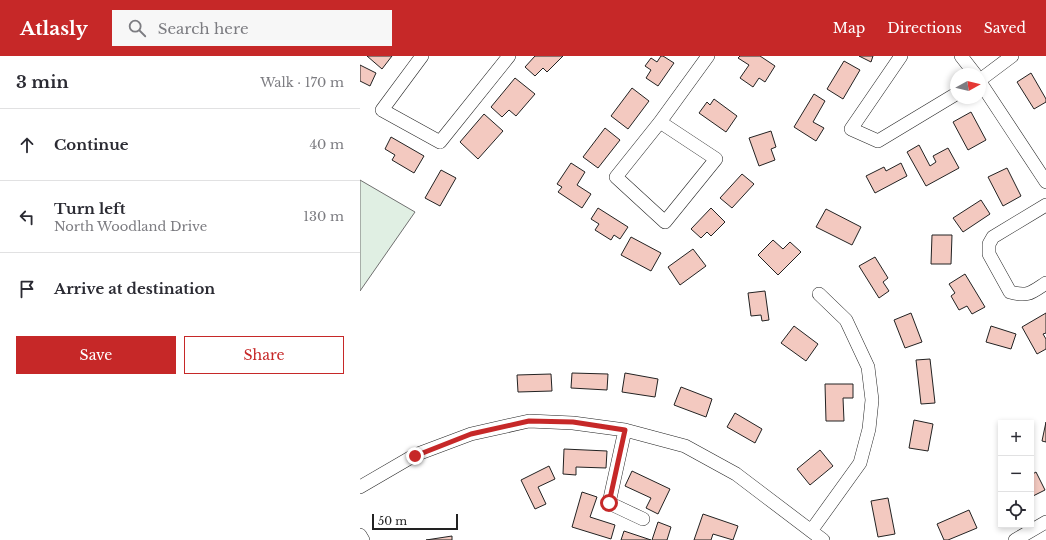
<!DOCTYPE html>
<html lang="en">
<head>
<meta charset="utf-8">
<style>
	:root { --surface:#fff; --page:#f7f7f7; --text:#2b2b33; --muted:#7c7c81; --line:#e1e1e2; --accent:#c62828 }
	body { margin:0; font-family:"Libre Baskerville",serif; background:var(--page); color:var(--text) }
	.controls { position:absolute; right:12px; bottom:12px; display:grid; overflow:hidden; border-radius:0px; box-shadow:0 2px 6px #0003 }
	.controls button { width:36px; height:36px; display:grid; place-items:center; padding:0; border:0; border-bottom:1px solid var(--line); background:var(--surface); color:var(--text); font:20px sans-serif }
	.compass { position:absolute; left:590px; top:12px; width:36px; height:36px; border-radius:50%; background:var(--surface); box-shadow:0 2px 6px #0003; rotate:82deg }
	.scale { position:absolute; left:12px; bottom:10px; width:86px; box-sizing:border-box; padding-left:4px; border:2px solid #222; border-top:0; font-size:11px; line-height:14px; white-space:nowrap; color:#222; -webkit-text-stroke:3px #fff; paint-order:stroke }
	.stop { position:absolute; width:12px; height:12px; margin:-9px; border:3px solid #c62828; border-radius:50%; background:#fff }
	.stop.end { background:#c62828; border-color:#fff; box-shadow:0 1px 4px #0008 }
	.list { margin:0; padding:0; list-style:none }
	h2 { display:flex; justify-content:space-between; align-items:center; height:52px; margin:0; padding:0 16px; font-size:17px }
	h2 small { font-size:13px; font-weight:400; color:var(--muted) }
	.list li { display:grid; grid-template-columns:26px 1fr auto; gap:12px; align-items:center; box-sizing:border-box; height:72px; padding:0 16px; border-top:1px solid var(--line) }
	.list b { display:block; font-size:15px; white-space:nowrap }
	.list p { margin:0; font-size:13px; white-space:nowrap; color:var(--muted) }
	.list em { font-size:13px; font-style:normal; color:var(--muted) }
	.actions { display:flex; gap:8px; padding:12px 16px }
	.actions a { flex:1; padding:9px 0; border:1px solid var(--accent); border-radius:0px; text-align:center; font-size:14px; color:var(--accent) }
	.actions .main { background:var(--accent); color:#fff }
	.icon { flex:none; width:22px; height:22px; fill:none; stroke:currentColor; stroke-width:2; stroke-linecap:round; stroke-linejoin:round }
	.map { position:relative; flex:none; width:686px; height:484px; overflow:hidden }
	header { display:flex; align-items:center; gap:24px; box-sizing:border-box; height:56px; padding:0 20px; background:var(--accent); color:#fff }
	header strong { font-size:19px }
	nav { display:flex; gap:22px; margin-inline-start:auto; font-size:14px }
	.search { width:280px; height:36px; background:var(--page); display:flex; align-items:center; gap:10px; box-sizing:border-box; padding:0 14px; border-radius:0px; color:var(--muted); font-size:15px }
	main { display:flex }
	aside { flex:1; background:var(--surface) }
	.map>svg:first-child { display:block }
	.green { fill:#e0efe3; stroke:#6f6f6f }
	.building { fill:#f3c9c0; stroke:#222 }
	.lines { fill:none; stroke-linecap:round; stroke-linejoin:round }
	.minor-casing { stroke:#222; stroke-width:14 }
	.minor { stroke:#fff; stroke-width:13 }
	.route { stroke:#c62828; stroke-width:5 }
</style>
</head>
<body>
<header>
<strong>Atlasly</strong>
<div class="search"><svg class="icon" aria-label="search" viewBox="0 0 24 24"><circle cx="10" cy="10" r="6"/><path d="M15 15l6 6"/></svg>Search here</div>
<nav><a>Map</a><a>Directions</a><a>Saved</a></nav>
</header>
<main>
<aside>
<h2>3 min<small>Walk · 170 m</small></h2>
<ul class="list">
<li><svg class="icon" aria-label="ahead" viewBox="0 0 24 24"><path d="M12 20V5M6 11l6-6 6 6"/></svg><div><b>Continue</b></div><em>40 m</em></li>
<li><svg class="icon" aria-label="left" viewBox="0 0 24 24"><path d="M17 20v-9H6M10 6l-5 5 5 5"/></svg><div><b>Turn left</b><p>North Woodland Drive</p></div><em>130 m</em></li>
<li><svg class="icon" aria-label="arrive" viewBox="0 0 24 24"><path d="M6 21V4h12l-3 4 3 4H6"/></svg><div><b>Arrive at destination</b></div></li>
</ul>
<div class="actions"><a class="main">Save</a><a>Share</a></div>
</aside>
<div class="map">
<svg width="686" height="484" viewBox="0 0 686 484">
	<rect width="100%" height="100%" fill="#fff"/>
	<!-- green -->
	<path class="green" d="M0,124L55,156L0,235Z"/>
	<!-- building -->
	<path class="building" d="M7,0H32L22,13Z
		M175,0H203L187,16L183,12L175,20L165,11Z
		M301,0H303L314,7L298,30L286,22L291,14L285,10L291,2L297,6Z
		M380,0H400L415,10L405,26L399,22L393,31L380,22L389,9L378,2Z
		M499,0H513L511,6Z
		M484,5L500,14L483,43L467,33Z
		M0,9L16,17L10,30L0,25Z
		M671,17L686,43V46L674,53L657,26Z
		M155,22L175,38L156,60L149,54L142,61L131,51Z
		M272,32L289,45L268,73L251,60Z
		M454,38L465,45L453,66L464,72L456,85L434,71Z
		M354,43L377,60L366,76L339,57L347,46L350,49Z
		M611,56L626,84L608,94L593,66Z
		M124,58L143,75L118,103L100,86Z
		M245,72L260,84L238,112L223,101Z
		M411,75L416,91L411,93L415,104L399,110L389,82Z
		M31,81L64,100L54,117L32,104L35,99L25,93Z
		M559,89L570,110L576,106L573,100L588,92L599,112L566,130L547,96Z
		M211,107L225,116L217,129L231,138L222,152L198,136L202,131L197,128Z
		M541,107L547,120L515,137L506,120L524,111L526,115Z
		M647,112L661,140L643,150L628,121Z
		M81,114L96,122L80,150L65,142Z
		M382,118L394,128L372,152L360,142Z
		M621,144L630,158L603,176L593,162Z
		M238,152L268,171L260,183L254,179L251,184L235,174L239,168L231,163Z
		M351,152L365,166L351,180L347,176L341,182L331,173Z
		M466,153L501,171L492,189L456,171Z
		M572,179H592L591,208H571Z
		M271,181L301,197L291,215L261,199Z
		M413,184L423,193L430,186L441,196L418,219L398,199Z
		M333,193L346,210L320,229L308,211Z
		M515,201L528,222L523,226L529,235L519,242L499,210Z
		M605,218L625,251L612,258L607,250L599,254L591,240L595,237L589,228Z
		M405,235L409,264L402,265L401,259L391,260L388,237Z
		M551,257L562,286L545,292L534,264Z
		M686,257V277L683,278L686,283V293L677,298L662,271Z
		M434,270L458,288L446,305L421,287Z
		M631,270L656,278L651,293L626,286Z
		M570,303L575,347L561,348L556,304Z
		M212,317L248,318L247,334L211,332Z
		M265,317L298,323L295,341L262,336Z
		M191,318L192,335L158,336L157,319Z
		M465,328H493V342H483L484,365H466Z
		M321,331L352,343L346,361L314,349Z
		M375,357L402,373L395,387L367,371Z
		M554,364L573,368L568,395L549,392Z
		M686,366V386L682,385Z
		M204,393L247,395L246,412L216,411V419L203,418Z
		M460,394L473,410L450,429L437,413Z
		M189,410L195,423L178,431L186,448L175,453L161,424Z
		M272,415L310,433L298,458L286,452L291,442L265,430Z
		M676,416L685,434L671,441V419Z
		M222,436L237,441L230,461L255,469L251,483L212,471Z
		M528,442L535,478L518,481L511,445Z
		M609,454L617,472L588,484H584L577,468Z
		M343,458L378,470L373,484L353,478L351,484H334Z
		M298,466L311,471L307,484H292Z
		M264,475L291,484H261Z
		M92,480V484H66Z"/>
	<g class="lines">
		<!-- minor casing -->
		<g class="minor-casing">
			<path id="minor" d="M62,0L22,54L80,86L149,0
				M541,0L491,73L518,85L596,38
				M601,0L615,18
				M620,24L652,0
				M620,26L686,126
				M300,66L356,103L305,166L256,121L300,66L348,0
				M686,149L633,181L629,188V198L650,236C668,241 671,237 686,227
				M265,374L249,447L283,463
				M0,431L55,399L111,378L169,365L213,367L265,374L325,390L376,418L463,484
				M451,475L500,407L509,373L512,344L508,311L486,264L459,238
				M0,479L3,484
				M655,484L686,466"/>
		</g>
		<!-- minor -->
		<use href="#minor" class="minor"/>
	</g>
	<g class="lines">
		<!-- route -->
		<path class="route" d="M55,400L111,378L169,365L213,366L265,374L249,447"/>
	</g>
</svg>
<div class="controls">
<button>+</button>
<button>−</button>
<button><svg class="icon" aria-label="locate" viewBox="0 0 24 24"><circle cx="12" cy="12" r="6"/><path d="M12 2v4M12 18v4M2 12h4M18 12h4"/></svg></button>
</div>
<svg class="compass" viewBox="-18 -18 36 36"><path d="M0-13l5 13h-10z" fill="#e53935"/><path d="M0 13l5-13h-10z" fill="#7c7c81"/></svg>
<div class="scale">50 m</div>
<div class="stop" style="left:249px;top:447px"></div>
<div class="stop end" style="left:55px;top:400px"></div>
</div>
</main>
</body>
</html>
